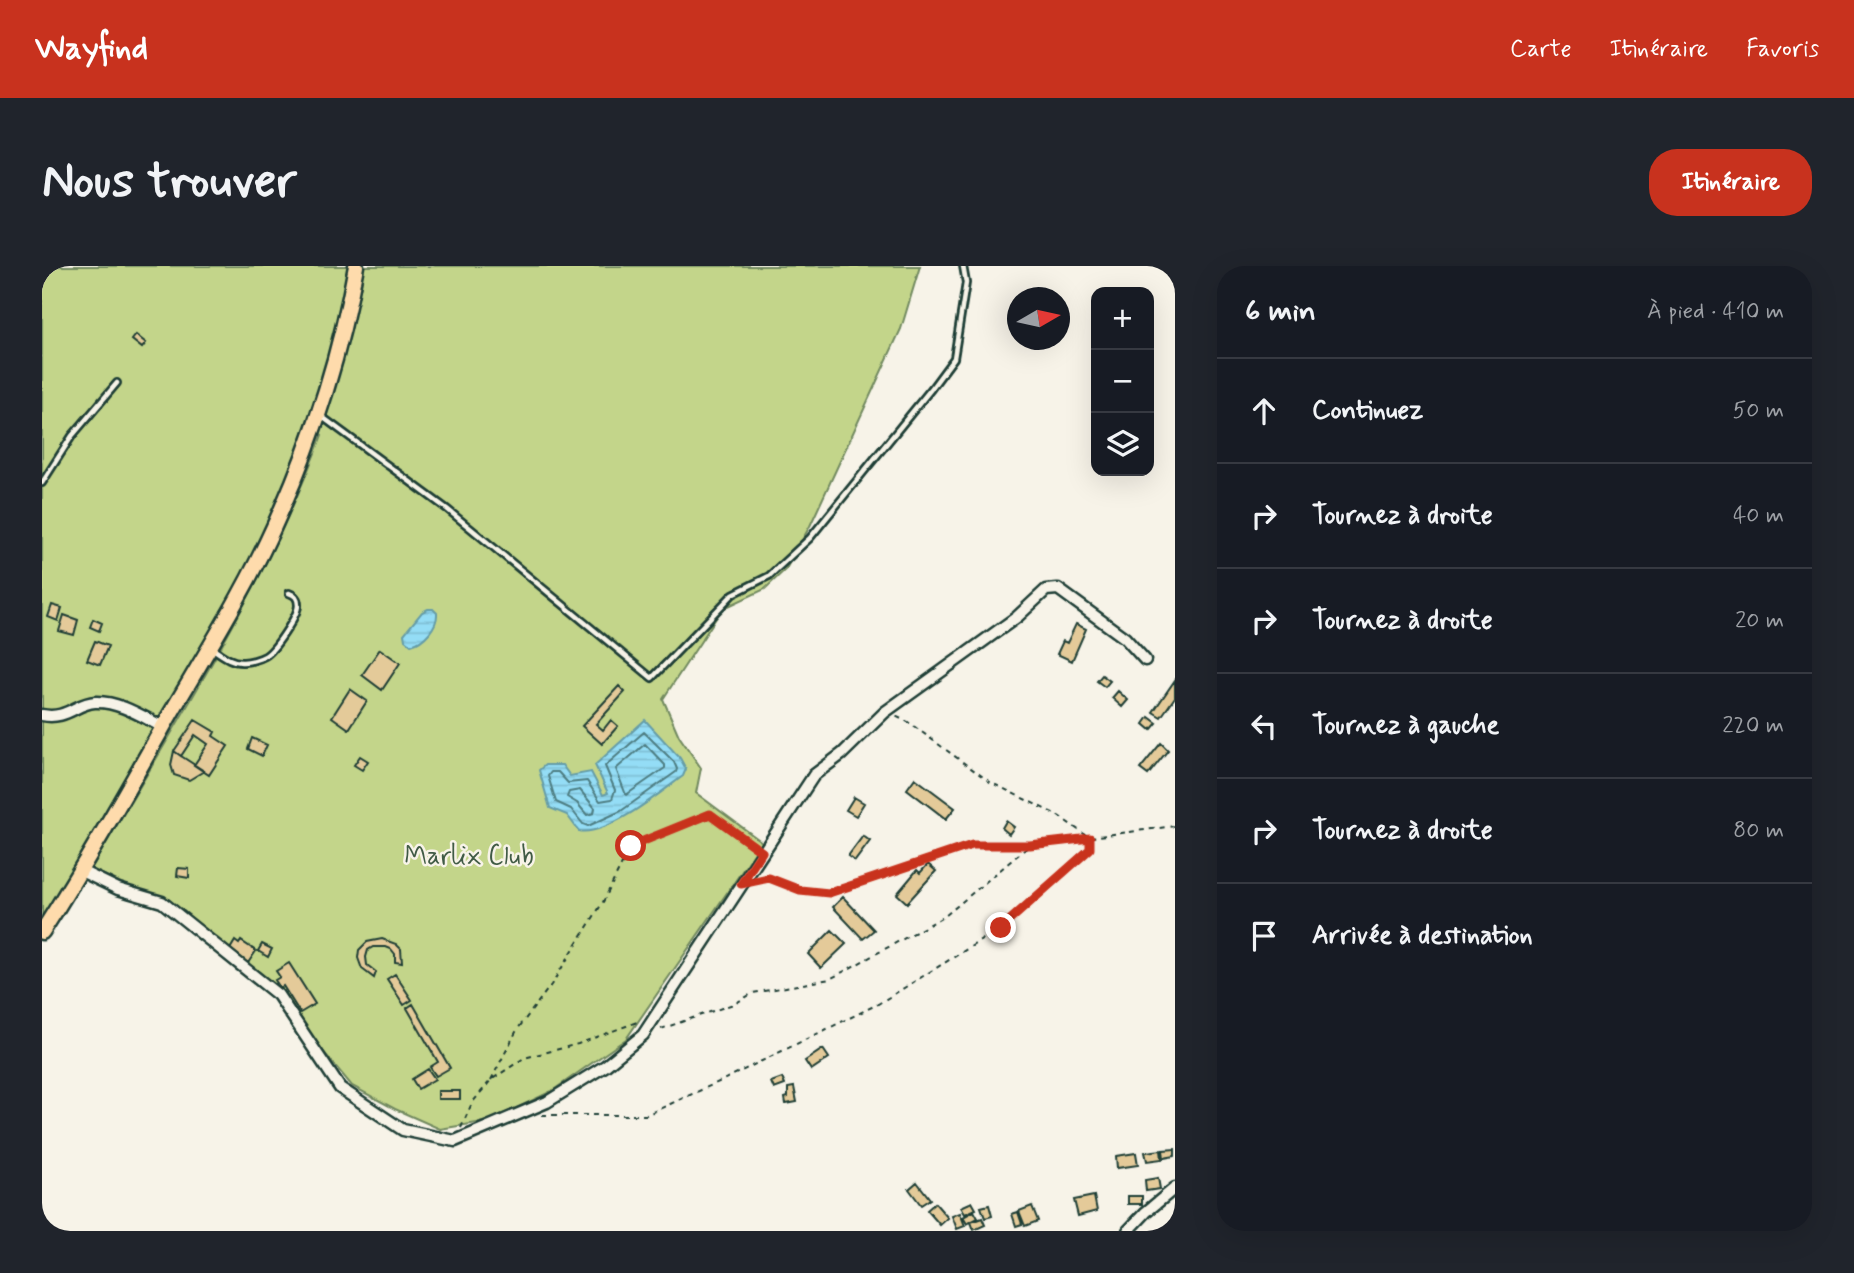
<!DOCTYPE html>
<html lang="fr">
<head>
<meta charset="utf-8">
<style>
	:root { --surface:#171b24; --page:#20242c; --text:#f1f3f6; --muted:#9ea1a6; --line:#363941; --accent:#c8321e }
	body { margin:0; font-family:Mynerve,sans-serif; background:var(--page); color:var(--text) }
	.controls { position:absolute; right:21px; top:21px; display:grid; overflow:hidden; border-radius:14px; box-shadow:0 7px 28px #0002 }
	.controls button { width:63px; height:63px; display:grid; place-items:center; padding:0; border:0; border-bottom:2px solid var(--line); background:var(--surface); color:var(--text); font:35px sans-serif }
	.compass { position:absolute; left:965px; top:21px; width:63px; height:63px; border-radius:50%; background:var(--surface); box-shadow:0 7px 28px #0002; rotate:81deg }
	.stop { position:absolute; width:21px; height:21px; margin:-16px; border:5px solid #c8321e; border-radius:50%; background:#fff }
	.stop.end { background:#c8321e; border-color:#fff; box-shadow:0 2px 7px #0008 }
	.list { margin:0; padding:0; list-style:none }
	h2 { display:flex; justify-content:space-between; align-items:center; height:91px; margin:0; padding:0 28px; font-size:30px }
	h2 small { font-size:23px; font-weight:400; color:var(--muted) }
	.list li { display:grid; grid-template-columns:46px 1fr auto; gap:21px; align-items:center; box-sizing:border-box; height:105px; padding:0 28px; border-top:2px solid var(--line) }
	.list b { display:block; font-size:26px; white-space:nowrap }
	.list em { font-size:23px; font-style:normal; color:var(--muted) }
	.icon { flex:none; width:38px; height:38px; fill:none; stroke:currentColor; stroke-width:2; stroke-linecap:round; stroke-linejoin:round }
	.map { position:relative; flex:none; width:1133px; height:965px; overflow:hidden; border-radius:28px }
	header { display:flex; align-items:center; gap:42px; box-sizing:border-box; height:98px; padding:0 35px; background:var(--accent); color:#fff }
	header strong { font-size:33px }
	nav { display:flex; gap:38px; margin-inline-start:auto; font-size:24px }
	.intro { display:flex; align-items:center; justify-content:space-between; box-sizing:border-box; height:168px; padding:0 42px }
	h1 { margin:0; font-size:49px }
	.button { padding:18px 32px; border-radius:28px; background:var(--accent); color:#fff; font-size:24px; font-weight:700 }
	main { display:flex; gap:42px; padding:0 42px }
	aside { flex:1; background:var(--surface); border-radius:28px; box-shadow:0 7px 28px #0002 }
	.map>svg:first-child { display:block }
	.green { fill:#c3d58a; stroke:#71895f; stroke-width:2 }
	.water { fill:url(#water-rules); stroke:#659da8; stroke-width:2 }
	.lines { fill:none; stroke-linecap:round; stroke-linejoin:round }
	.shore { stroke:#4e7d82; stroke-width:2 }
	.building { fill:#e4ca99; stroke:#1f3d34; stroke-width:2 }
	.lane-casing { stroke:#1f3d34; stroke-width:10 }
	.street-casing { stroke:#1f3d34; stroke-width:15 }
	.primary-casing { stroke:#1f3d34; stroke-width:19 }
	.path { stroke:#1f3d34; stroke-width:2; stroke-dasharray:5 5; stroke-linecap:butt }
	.lane { stroke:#f7f3e8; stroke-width:4.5 }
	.street { stroke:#f7f3e8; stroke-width:10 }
	.primary { stroke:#fedbac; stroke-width:14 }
	.route { stroke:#c8321e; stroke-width:9 }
	.labels { text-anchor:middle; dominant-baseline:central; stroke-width:5; stroke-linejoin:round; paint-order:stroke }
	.park-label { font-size:26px; fill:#405b45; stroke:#f7f3e8 }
</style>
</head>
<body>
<header>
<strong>Wayfind</strong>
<nav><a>Carte</a><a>Itinéraire</a><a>Favoris</a></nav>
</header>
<div class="intro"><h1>Nous trouver</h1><a class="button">Itinéraire</a></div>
<main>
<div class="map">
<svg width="1133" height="965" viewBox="0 0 1133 965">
	<defs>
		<pattern id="water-rules" width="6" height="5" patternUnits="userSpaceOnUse" patternTransform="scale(1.75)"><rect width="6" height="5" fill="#94ddf6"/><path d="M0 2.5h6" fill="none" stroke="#7fbfd4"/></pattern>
	</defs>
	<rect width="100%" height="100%" fill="#f7f3e8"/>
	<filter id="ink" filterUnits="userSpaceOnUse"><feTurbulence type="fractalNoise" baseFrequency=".0143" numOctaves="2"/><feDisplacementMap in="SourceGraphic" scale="14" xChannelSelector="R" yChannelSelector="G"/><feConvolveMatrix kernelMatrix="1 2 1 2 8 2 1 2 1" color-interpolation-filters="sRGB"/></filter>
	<g filter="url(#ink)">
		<!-- green -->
		<path class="green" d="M0,0H878L859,63L768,260L744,303L723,323L680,343L621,433L637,470L659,502L654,527L720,576L584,773L510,825L447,855L398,863L353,843L310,820L280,784L241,728L136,643L49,603C131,462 222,323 280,169L271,163L221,283L0,666Z"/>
		<!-- water -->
		<path class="water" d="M386,343H391L395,347C396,360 382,376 369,379L363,374L362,368L380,346Z
			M603,454L638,492L644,503L641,510C619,526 564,571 537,565L525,549L508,542L497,504L503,499H520L528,510L549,506L561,529L566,527L553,499Z"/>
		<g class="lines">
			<!-- shore -->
			<path class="shore" d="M602,466L632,496L635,503L634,506L579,545L546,560L541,558L529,543L514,536L506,510L509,506H516L526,517L545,515L558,535L570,533L573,524L563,500Z
				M603,478L623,499V502L584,529L574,503Z
				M538,524L553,542L552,547L545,549L535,537L525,531L527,526Z"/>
		</g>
		<!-- building -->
		<path class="building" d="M94,69L104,77L100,82L90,74Z
			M10,339L20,342L16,355L6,351Z
			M22,349L36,354L32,369L17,365Z
			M51,353L60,357L57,365L48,361Z
			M1034,358L1044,363L1030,395L1015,388L1021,375L1025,377Z
			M53,375L66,380L58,399L45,394Z
			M338,383L358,397L340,424L320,409Z
			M1060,409L1068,415L1063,421L1055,415Z
			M1133,414V431L1119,451L1111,446Z
			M577,420L583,426L554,458L561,464L569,454L576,460L560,478L540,460Z
			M308,423L325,435L307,463L290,451Z
			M1076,425L1086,434L1080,441L1070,432Z
			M1107,451L1115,457L1109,464L1102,458Z
			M153,454L173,466L171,470L186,480L167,509L152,499L166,478L153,469L139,490L132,485Z
			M210,472L225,479L220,490L206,483Z
			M1119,477L1126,484L1106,509L1098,503Z
			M132,485L139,490L162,505L147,514L132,509L129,499Z
			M318,490L326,495L320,504L312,499Z
			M873,512L913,542L904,553L865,523Z
			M812,531L822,537L814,550L804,544Z
			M964,555L972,561L967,568L960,562Z
			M821,570L828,575L813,595L806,590Z
			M886,598L894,605L865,637L855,628L875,604L878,607Z
			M136,602L147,603V612L135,610Z
			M801,631L832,664L821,673L791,641Z
			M790,664L804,678L779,702L766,688Z
			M340,673L354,678L359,683L360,697L353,696V688L349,683L344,681H331L326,684L324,691L325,699L334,706L332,712L320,703L316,692L317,684L325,676Z
			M193,675L197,678L199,675L214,685L206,697L187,685Z
			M220,678L230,683L226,691L216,685Z
			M247,697L273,738L258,747L241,720L238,722L233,714L238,711L234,705Z
			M353,708L370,734L362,739L345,713Z
			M371,738L408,802L394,810L388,801L396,796L365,742Z
			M781,783L787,792L769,804L763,795Z
			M386,803L393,813L376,823L370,813Z
			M740,812L743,819L732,823L729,816Z
			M752,821L755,836L744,838L743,832L746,831V822Z
			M396,825H418V833H396Z
			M1133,883V890L1122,892L1121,884Z
			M1119,884L1120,893L1105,895L1103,886Z
			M1094,887L1096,899L1075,902L1074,890Z
			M1116,912L1118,923L1104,925L1103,914Z
			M875,916L888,933L879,939L867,923Z
			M1052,930L1055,945L1036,950L1032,934Z
			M1086,930H1100V938H1086Z
			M930,936L934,943L923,948L919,941Z
			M893,937L906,952L898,959L885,944Z
			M947,939L950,950L943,952L939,941Z
			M990,940L996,955L983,960L977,945Z
			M932,945L936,952L925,958L921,951Z
			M976,946L980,958L974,960L970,948Z
			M918,947L923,960L915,963L910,950Z
			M940,952L943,959L932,964L929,956Z"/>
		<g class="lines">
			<!-- lane casing -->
			<g class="lane-casing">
				<path id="lane" d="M279,150L405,243L610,412L691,328L727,310L768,272L889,123L912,92L924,17L921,0
					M0,217L30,170L75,117
					M171,383C180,389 190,397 201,396C207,396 218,393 223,390C232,385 256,350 256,339C256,332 253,329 247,327"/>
			</g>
			<!-- street casing -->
			<g class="street-casing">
				<path id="street" d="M0,449C25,454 34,437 53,436C77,435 101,451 121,461
					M39,605L76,623L120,636L236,729L298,822L361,864L413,875L505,836L563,800L601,769L772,509L800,488L843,446L975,351L1004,324L1016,323L1083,372L1103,394
					M1086,965L1104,946L1133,922"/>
			</g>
			<!-- primary casing -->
			<g class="primary-casing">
				<path id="primary" d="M0,666C46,594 87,521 129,447C167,382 208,317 238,247C273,168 299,85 314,0"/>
			</g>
			<!-- path -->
			<path class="path" d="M717,614L727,612L758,624L787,627L930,579H988
				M619,763L694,737L711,727L788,713L903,650L988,579L1133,560
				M449,814L475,764L509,719L561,636L589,580L668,548L714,582
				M500,849H604L681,814L836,738L959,662L1048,583V572L1015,549L948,516L866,456L853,450
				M419,862L430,837L449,814L482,792L536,778L595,756"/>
			<!-- lane -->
			<use href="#lane" class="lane"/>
			<!-- street -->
			<use href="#street" class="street"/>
			<!-- primary -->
			<use href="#primary" class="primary"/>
		</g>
	</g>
	<g class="lines" filter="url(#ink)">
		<!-- route -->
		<path class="route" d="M589,580L668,548L720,586L699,618L727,612L758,624L787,627L930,579H988L1048,572V583L959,662"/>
	</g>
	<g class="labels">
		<!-- park labels -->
		<g class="park-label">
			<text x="427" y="591">Marlix Club</text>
		</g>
	</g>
</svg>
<div class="controls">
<button>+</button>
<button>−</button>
<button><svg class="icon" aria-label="layers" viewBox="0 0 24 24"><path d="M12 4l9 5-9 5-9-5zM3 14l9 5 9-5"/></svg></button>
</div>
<svg class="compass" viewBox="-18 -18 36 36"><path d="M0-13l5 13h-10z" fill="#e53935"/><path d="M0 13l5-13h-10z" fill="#9ea1a6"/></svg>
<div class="stop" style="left:589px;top:580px"></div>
<div class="stop end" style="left:959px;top:662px"></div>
</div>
<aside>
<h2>6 min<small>À pied · 410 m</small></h2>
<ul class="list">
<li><svg class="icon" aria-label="ahead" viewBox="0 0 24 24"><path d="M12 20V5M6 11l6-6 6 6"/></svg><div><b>Continuez</b></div><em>50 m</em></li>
<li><svg class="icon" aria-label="right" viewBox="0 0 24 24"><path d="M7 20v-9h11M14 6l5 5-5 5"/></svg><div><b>Tournez à droite</b></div><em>40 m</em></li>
<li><svg class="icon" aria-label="right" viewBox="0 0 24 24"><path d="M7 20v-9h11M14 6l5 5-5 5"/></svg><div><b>Tournez à droite</b></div><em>20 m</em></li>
<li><svg class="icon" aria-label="left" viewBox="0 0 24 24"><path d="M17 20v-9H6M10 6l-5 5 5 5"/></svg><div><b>Tournez à gauche</b></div><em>220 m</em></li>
<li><svg class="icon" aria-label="right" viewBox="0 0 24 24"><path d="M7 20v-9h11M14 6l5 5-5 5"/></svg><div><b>Tournez à droite</b></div><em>80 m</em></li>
<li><svg class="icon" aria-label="arrive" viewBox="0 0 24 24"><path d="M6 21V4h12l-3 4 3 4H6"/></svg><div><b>Arrivée à destination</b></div></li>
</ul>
</aside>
</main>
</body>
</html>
